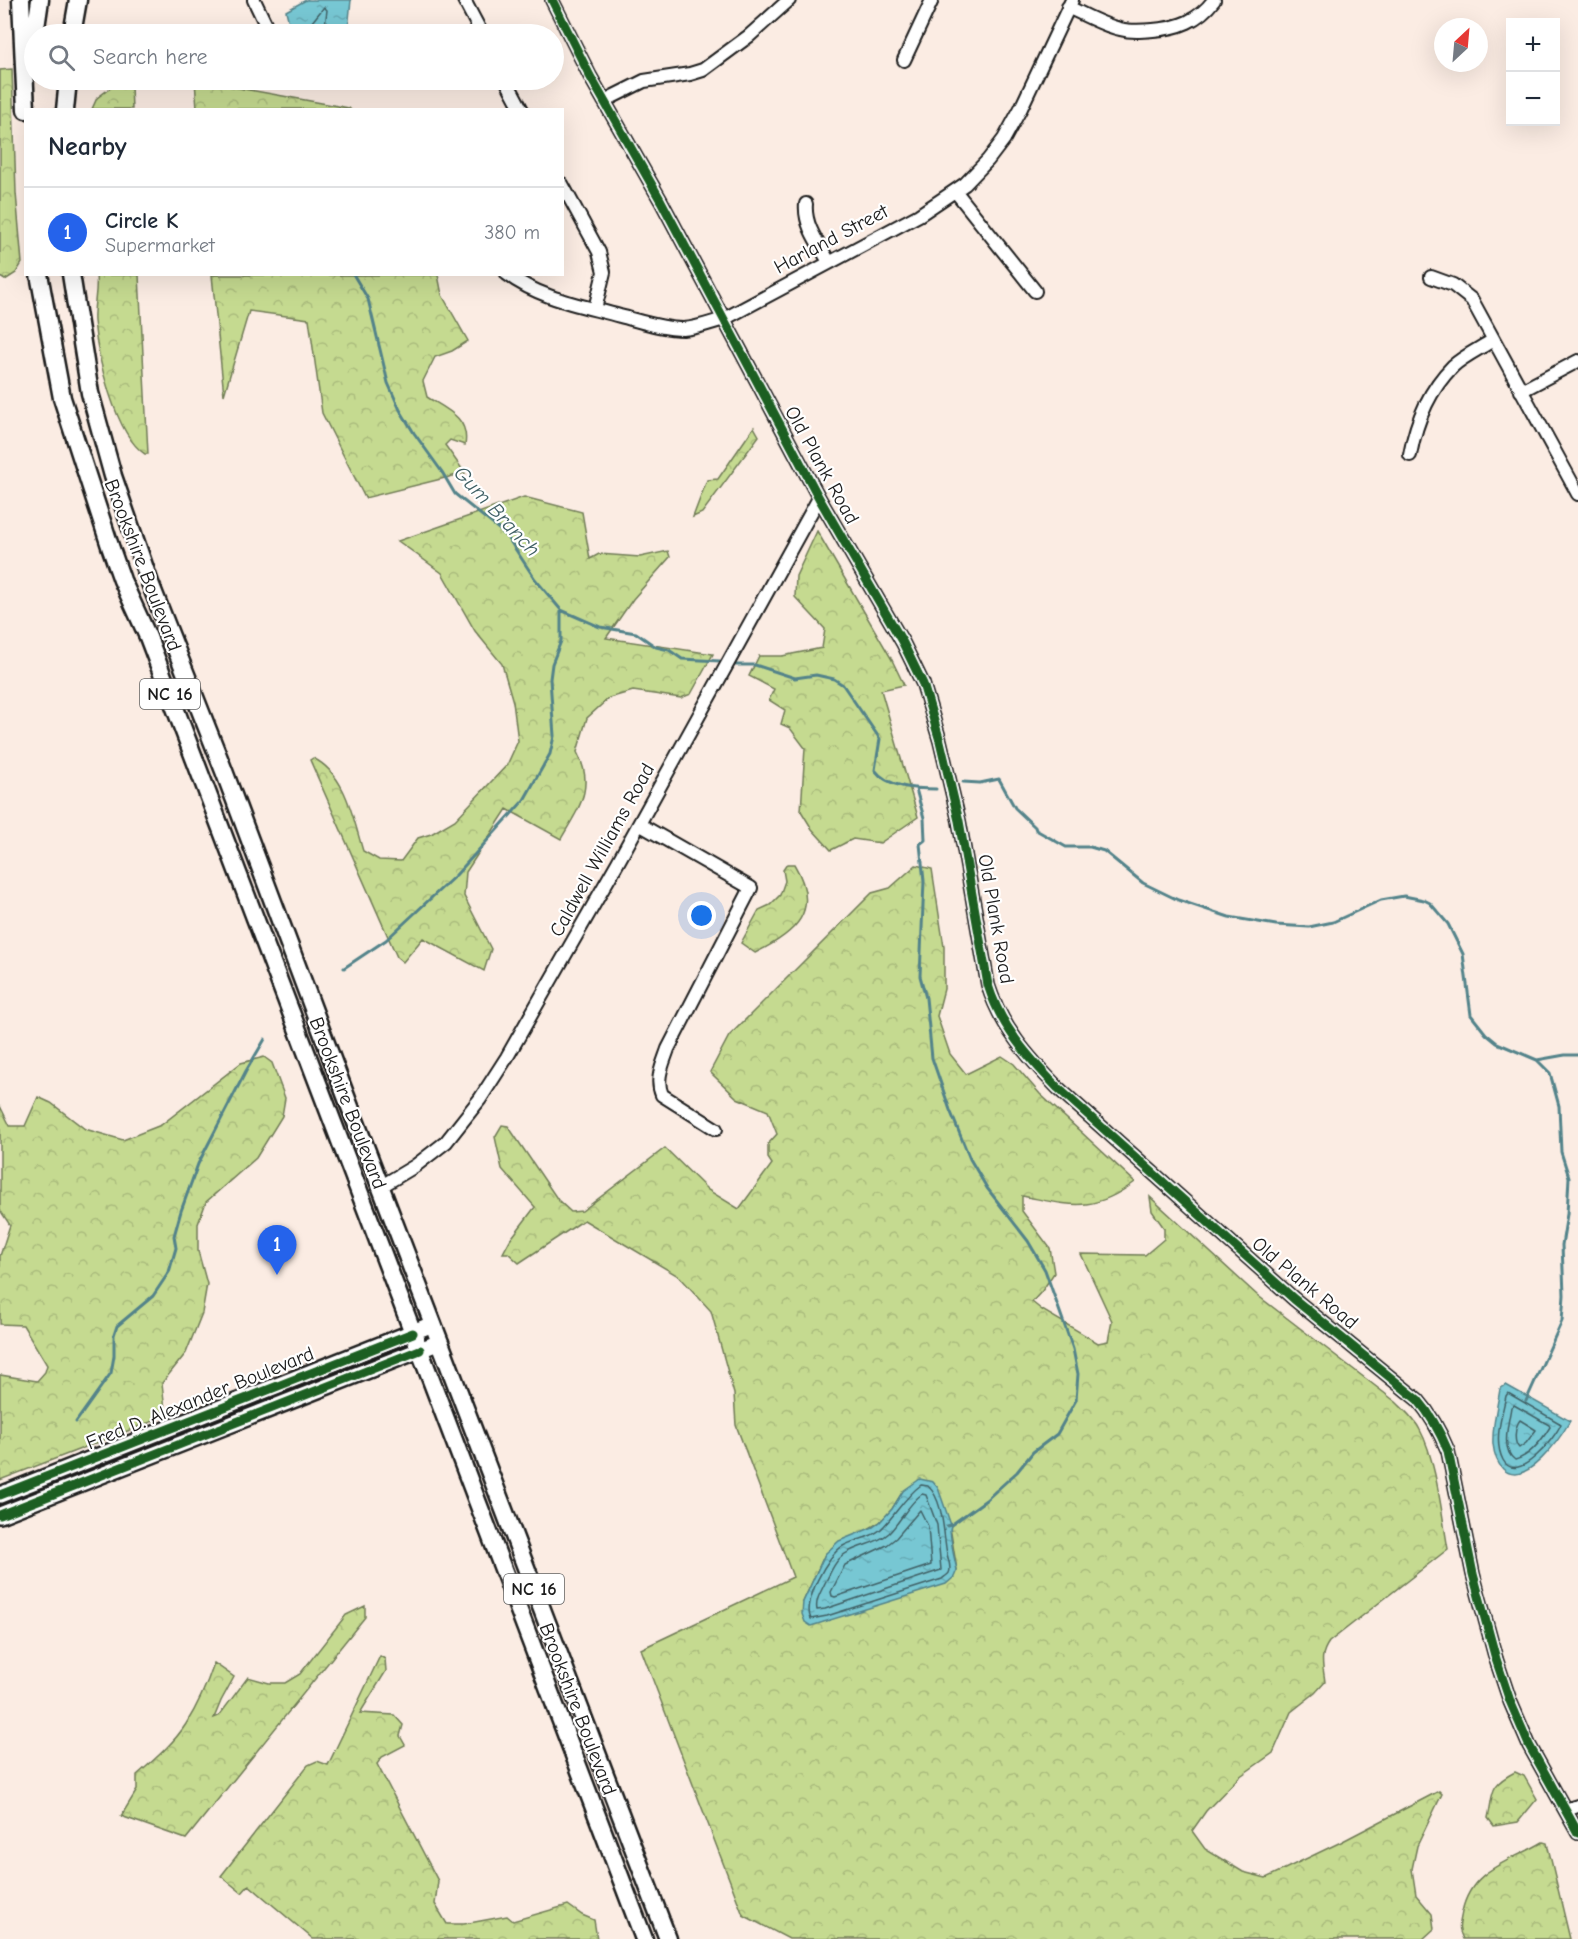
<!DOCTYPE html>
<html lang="en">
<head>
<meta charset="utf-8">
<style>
	:root { --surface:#fff; --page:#f2f2f3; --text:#1f2937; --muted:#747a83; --line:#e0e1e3; --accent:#2563eb }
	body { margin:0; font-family:"Comic Neue",sans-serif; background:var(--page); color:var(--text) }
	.controls { position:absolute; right:18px; top:18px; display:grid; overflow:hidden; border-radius:0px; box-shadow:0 6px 24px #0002 }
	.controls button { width:54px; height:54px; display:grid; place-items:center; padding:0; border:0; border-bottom:2px solid var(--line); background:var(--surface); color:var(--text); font:30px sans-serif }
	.compass { position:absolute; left:1434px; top:18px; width:54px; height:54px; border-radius:50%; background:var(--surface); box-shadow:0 6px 24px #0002; rotate:26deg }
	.you { position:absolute; left:702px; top:916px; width:21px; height:21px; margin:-15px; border:4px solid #fff; border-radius:50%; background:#1a73e8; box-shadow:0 0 0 9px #1a73e833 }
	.badge { display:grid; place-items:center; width:39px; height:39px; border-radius:50%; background:var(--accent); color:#fff; font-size:20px; font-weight:700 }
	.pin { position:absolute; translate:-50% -50px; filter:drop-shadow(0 2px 3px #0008) }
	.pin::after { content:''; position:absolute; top:32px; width:21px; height:18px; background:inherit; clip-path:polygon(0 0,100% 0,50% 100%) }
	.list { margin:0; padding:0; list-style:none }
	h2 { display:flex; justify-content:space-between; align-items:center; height:78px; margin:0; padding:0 24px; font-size:26px }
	h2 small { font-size:20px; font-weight:400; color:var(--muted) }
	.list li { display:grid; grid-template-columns:39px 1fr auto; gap:18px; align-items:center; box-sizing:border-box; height:90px; padding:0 24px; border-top:2px solid var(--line) }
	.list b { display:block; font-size:22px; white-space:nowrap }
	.list p { margin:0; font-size:20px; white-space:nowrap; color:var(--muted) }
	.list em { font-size:20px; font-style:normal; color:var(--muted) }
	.icon { flex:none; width:33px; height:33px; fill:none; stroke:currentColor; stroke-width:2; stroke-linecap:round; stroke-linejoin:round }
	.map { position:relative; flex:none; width:1578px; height:1939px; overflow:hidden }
	.search { position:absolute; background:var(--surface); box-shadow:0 6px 24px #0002; left:24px; top:24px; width:540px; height:66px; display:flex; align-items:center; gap:15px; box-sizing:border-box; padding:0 21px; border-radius:33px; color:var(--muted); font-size:22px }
	.panel { position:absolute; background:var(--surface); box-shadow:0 6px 24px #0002; left:24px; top:108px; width:540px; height:168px; border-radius:0px }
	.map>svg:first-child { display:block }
	.forest { fill:url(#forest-crowns); stroke:#707b56; stroke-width:1.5; fill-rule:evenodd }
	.water { fill:url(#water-ripples); stroke:#53838a; stroke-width:1.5 }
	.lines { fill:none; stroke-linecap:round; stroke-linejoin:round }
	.shore { stroke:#406065; stroke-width:1.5 }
	.stream { stroke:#53838a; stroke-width:3 }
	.minor-casing { stroke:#1c1c1c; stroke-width:16 }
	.major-casing { stroke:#1c1c1c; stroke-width:20 }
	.highway-casing { stroke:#1c1c1c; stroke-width:21 }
	.minor { stroke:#fff; stroke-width:12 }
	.major { stroke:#fff; stroke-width:15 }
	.highway { stroke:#fff; stroke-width:16 }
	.cycleway-casing { stroke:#fff; stroke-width:13 }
	.cycleway { stroke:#1b5e20; stroke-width:9 }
	.labels { text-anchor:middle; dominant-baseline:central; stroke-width:4.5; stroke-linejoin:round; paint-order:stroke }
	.shield { fill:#fff; stroke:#606060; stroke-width:1.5 }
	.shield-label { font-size:18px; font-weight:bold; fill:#1c1c1c }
	.street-label { font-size:20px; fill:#1c1c1c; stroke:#fff }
	.water-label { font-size:21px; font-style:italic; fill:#406065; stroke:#fff }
</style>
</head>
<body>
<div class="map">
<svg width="1578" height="1939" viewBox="0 0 1578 1939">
	<defs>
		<pattern id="forest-crowns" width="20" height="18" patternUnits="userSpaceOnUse" patternTransform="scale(1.5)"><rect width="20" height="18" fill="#c5da90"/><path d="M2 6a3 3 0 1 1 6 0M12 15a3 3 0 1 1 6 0" fill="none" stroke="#a9ba7c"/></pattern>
		<pattern id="water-ripples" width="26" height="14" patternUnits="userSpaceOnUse" patternTransform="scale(1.5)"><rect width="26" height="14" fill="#77c7d3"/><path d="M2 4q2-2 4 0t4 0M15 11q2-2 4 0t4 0" fill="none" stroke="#66aab5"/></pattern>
	</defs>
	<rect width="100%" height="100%" fill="#fbece3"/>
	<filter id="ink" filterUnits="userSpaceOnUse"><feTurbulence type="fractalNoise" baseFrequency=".0167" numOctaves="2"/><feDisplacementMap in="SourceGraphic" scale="12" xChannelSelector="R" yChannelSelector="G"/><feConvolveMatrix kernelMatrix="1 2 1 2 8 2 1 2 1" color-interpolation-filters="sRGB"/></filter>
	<g filter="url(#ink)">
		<!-- forest -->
		<path class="forest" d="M12,69L16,193L22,263L16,273L5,280L0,277V70Z
			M195,80L349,108L350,109H197Z
			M113,86H131L132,109H92L97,98Z
			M96,275H139L148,454H145C115,435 97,355 94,321C93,305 98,291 96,275Z
			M212,275H438L442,295L468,341L452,351L435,357L423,381L427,397C446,409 470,418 465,445L450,440L445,445L465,473L365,498L322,413L309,319L249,311L224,395Z
			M754,427L759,436L702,513L693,517L707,480L718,479Z
			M524,497L582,512L590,559L599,554L640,557L668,551L670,557L633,599L606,638L713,654L691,694L681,698L633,691L609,698L587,718L577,752C596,788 578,809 561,839L507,809L466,872L464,896L491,949L484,971L423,938L403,962L397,957L310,760L313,758C346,774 353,818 363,851L379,860L401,861L418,838L431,834L455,820L507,765L518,741L513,702L502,664L475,631L442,573L398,541Z
			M817,531L891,658L904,685L881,690L918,817L880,843L853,839L831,850L812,829L801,811L805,748L790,728L781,724L785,710L769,700L774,689L749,676L759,656H782L822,648L825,629L795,597L796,576Z
			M787,864H794C822,911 796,933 755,953L741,943L759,910L770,905L780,895L785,881L783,870Z
			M916,865L932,869L944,947V989L937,1016L950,1054L966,1074L1002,1056L1014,1064L1040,1094L1135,1182C1092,1214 1071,1205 1022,1196V1211L1050,1248L1054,1273L1042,1291L1032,1302L1042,1310L1098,1343L1108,1341L1112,1321L1081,1254L1145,1255L1164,1239V1228L1152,1211L1150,1197L1257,1295L1396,1402C1405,1411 1415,1419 1420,1430C1436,1459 1442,1516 1448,1549L1329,1642C1319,1656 1323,1665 1325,1682L1315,1693L1291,1712L1273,1753L1239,1777L1206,1811L1192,1831L1205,1849L1243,1872L1266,1878L1341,1842L1439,1791L1442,1794L1417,1846L1412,1869L1416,1895L1432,1914L1434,1929L1423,1939H789L743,1915L641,1649L793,1577L736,1425L734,1394L711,1311L680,1277L584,1220L519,1263L508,1253H503L510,1240L535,1207L502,1169L495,1137L502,1125L508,1126L558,1200L571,1212L582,1211L665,1148L708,1190L739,1209L772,1164L768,1158V1144L777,1134L768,1111L737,1098L710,1072L729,1036L872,893L890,888ZM903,1491L950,1527L957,1570L803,1602L825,1554L880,1522L892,1509Z
			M264,1057L272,1063L285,1098L282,1116L256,1158L206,1202L198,1224V1251L207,1284L202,1313L186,1353L162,1383L165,1410L156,1420L0,1480V1375L37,1381L45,1372L47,1365L23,1325L0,1324V1256L10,1225L0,1210V1106L10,1126H25L38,1097L51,1103L85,1129L123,1140L161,1125L241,1063Z
			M365,1606V1617L186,1839L121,1816L137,1790V1775C154,1760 174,1743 186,1724C198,1705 207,1684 214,1663L234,1677L221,1701L214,1718L219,1716L248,1677L269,1683H285L300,1674L346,1615Z
			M380,1656L385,1659L386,1671L360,1713L394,1715L403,1725L400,1736L405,1745L382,1757L377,1764L438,1881L435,1904L447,1924H464L507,1916L513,1921L568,1905L582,1915L594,1920L597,1939H313L249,1885L242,1893L221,1876L308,1765L317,1761L328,1765Z
			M1515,1772L1524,1776L1537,1799L1518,1822L1494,1826L1488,1818C1494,1792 1488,1786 1515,1772Z
			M1543,1842L1547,1843L1570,1939H1463C1457,1928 1460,1924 1462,1912C1471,1868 1510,1862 1543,1842Z"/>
		<!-- water -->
		<path class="water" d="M306,0H351L348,29L346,34H292L286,11Z
			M1506,1385L1570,1421C1561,1437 1525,1490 1503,1469C1497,1463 1494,1453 1493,1444C1492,1425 1497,1408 1500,1389Z
			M920,1479L933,1482L938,1488L951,1525L950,1531L953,1552L957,1570L954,1577L946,1584L811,1626L805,1622L802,1614L803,1602L825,1554L839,1541L873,1527L880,1522L892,1509L903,1491Z"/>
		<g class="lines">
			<!-- shore -->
			<path class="shore" d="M314,34L312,22L324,7L327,10L324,34
				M1508,1393L1561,1424C1555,1438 1517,1486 1503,1460C1493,1441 1502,1415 1506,1396Z
				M1514,1405L1549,1425L1550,1427C1542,1440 1530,1456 1515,1460C1500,1450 1509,1422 1511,1407Z
				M1520,1420L1536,1430L1526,1443L1519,1448C1513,1442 1515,1426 1520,1420Z
				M921,1485L928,1486C944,1501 943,1533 947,1554C948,1559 952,1568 949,1573C949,1574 943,1578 942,1579L827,1616L811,1619C802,1603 827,1555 843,1546C855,1539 874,1538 884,1526C897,1512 906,1496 921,1485Z
				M922,1494L926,1495L937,1525L941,1570L825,1609L817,1610C815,1600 821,1592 825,1583C829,1576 833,1565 839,1559C852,1545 875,1546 889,1533C901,1521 908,1504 922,1494Z
				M920,1510L928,1526L931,1565L835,1597L832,1596L831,1592L845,1565L887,1545L896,1538Z"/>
			<!-- stream -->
			<path class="stream" d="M353,274L368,299L388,383L400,410L414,433L442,472L455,494L500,530L510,541L535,579L561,610L600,627L636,633L656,647L669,650L682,659L720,661
				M736,665H755L795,678L816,675L834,679L843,685L880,739L875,770C888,788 916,789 936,789
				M963,782L980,783L999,779L1015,808L1035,827L1036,830L1066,847H1090L1104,851L1143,883L1178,900L1229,917L1276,925L1309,927L1333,922L1381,900L1404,896L1424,900L1430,903L1448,924L1463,954L1471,1015L1486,1034L1497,1043L1537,1060L1550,1073L1559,1106L1561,1152L1569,1177L1567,1214L1562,1245L1564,1295L1562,1321L1526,1401
				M916,789L924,818L925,840L920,844L924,881L920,976L926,998L932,1058L950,1110L970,1159L987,1188L1028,1241L1045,1270L1073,1349L1078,1374L1076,1400L1057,1434L1033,1452L1017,1472L986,1500L951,1525L947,1526
				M344,968L386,940L430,899L456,875L524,800L550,754L554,736L550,679L552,664L561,641V610
				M1537,1060L1565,1055H1578
				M76,1422L111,1373L114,1356V1335L117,1326L153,1296L169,1272L176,1248L174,1236L181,1211L198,1164L246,1071L265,1039"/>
			<!-- minor casing -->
			<g class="minor-casing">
				<path id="minor" d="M254,0L265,23
					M464,0L482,34
					M552,0L590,76L661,201L819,498L903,643L923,684L940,741L959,821L988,985C1001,1027 1028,1057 1058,1088L1294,1299L1418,1400C1432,1416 1440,1432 1448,1451L1473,1574L1496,1659L1510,1701L1529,1745L1578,1833
					M1068,7C1085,15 1102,25 1120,29C1131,32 1142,31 1153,30C1179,28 1198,21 1214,0
					M904,60L932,0
					M506,80L522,110
					M604,101L644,81L690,74L703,70L749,36L789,0
					M562,184L599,252L604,272L595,309
					M956,192L1035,291
					M806,204C804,226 819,244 829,262
					M507,274C541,299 580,305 620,316C640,321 662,329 683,329C698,328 710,323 724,319L919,215L965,184L988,160L1004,139L1021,108L1072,0
					M1431,277L1453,285L1472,300L1578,494
					M1521,391L1578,361
					M1410,455C1416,422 1429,390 1453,366C1464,356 1481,348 1493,340
					M639,824L751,888L668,1049C663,1064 655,1079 662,1095L716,1129
					M380,1187L415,1166L446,1142L480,1099L507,1057L618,862L819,498
					M1565,1810L1578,1806"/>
			</g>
			<!-- major casing -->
			<g class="major-casing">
				<path id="major" d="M0,1495L433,1324
					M0,1515L440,1342"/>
			</g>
			<!-- highway casing -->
			<g class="highway-casing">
				<path id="highway" d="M21,0L26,110
					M35,34L40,0
					M72,34L78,0
					M65,110L68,80
					M39,274L62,398L110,546L122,580L148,637L644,1939
					M71,274L90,393L113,476L150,583L224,771L347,1099L668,1939"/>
			</g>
			<!-- minor -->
			<use href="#minor" class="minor"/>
			<!-- major -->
			<use href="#major" class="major"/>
			<!-- highway -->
			<use href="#highway" class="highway"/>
			<!-- cycleway casing -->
			<g class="cycleway-casing">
				<path id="cycleway" d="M552,0L590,76L661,201L819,498L903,643L923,684L940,741L959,821L988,985C1001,1027 1028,1057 1058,1088L1294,1299L1418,1400C1432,1416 1440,1432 1448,1451L1473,1574L1496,1659L1510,1701L1529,1745L1578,1833
					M0,1495L413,1333
					M0,1515L420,1350"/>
			</g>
			<!-- cycleway -->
			<use href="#cycleway" class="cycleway"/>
		</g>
	</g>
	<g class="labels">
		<!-- shield labels -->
		<g class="shield">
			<rect x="140" y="679" width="60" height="30" rx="4.5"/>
			<rect x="504" y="1574" width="60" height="30" rx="4.5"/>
		</g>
		<g class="shield-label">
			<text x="170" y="694">NC 16</text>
			<text x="534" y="1589">NC 16</text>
		</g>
		<!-- street labels -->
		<g class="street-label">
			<text transform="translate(831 239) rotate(-28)">Harland Street</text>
			<text transform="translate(822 465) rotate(61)">Old Plank Road</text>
			<text transform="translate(143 565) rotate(69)">Brookshire Boulevard</text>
			<text transform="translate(602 850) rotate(-61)">Caldwell Williams Road</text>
			<text transform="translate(996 919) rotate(80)">Old Plank Road</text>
			<text transform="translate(348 1103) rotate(69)">Brookshire Boulevard</text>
			<text transform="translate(1305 1283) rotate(40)">Old Plank Road</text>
			<text transform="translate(200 1398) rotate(-22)">Fred D. Alexander Boulevard</text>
			<text transform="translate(578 1709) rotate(69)">Brookshire Boulevard</text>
		</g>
		<!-- water labels -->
		<g class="water-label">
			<text transform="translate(497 511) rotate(47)">Gum Branch</text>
		</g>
	</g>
</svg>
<div class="controls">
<button>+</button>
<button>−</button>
</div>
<svg class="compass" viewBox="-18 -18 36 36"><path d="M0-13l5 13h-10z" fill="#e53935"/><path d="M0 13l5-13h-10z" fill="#747a83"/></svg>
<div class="you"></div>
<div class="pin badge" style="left:277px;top:1275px">1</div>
<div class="search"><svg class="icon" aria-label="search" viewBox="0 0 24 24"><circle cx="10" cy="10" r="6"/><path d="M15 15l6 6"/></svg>Search here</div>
<section class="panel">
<h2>Nearby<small></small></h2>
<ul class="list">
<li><span class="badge">1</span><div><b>Circle K</b><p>Supermarket</p></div><em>380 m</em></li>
</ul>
</section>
</div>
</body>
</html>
